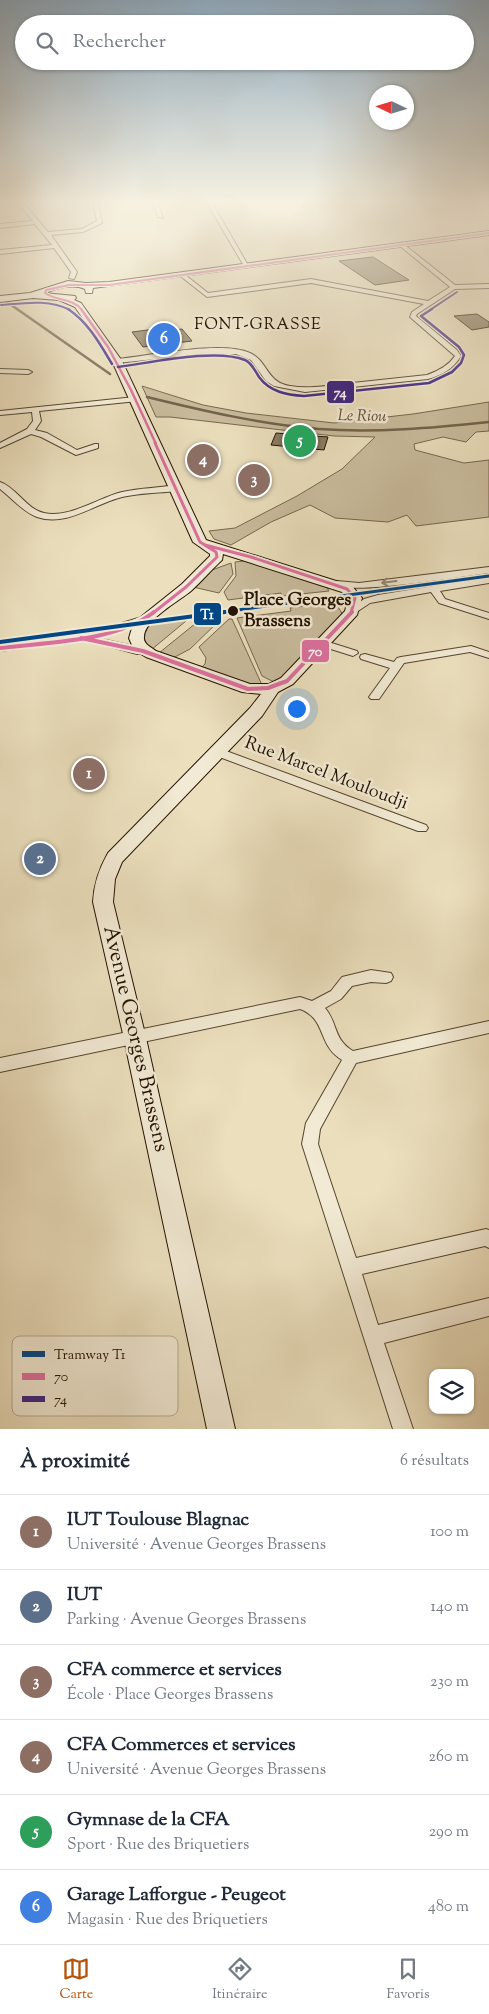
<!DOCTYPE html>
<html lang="fr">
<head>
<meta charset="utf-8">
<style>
	:root { --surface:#fff; --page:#f2f2f3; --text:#1f2937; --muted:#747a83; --line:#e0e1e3; --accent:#b45309 }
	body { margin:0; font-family:"Sorts Mill Goudy",serif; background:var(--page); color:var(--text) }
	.controls { position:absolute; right:15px; bottom:15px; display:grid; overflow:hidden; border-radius:10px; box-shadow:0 1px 4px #0004 }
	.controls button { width:45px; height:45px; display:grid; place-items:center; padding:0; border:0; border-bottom:1px solid var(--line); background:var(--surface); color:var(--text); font:25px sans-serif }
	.compass { position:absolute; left:369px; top:85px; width:45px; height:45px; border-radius:50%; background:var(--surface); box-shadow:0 1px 4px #0004; rotate:274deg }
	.you { position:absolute; left:296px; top:708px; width:18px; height:18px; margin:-12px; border:4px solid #fff; border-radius:50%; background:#1a73e8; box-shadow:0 0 0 8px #1a73e833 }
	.badge { display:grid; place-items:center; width:32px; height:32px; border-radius:50%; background:var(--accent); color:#fff; font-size:16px; font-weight:700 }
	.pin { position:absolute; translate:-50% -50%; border:2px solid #fff; box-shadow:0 1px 5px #0006 }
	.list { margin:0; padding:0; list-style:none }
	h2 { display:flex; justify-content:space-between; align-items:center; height:65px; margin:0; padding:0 20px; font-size:21px }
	h2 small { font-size:16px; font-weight:400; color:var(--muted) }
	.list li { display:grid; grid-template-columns:32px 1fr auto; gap:15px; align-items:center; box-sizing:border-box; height:75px; padding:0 20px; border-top:1px solid var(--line) }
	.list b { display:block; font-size:19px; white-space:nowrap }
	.list p { margin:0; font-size:16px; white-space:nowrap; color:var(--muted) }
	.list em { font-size:16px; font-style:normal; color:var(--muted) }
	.icon { flex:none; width:28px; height:28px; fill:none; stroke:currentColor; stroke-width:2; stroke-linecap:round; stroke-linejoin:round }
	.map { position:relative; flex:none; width:489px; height:1429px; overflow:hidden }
	.search { position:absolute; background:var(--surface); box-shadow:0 1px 4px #0004; left:15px; right:15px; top:15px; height:55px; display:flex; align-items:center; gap:12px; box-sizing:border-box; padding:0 18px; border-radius:28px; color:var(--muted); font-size:19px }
	.sheet { height:515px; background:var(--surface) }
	nav { display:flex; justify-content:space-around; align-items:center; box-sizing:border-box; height:70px; border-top:1px solid var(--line); background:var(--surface); font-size:14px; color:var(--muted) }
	nav a { display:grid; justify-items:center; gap:2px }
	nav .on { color:var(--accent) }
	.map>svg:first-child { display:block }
	.green { fill:#c9bc9d; stroke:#76674e }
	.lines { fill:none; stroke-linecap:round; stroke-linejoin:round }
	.stream { stroke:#72634b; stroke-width:2.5 }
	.building { fill:#8b7d62; stroke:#231200 }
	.street-casing { stroke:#55452f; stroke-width:2 }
	.secondary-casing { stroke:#231200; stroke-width:2 }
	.street { fill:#f2ead4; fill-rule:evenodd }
	.secondary { fill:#f2ead4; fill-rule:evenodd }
	.bus-1-far3-casing { stroke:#f2ead4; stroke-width:4 }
	.bus-1-far2-casing { stroke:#f2ead4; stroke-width:5 }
	.bus-1-far1-casing { stroke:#f2ead4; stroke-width:6 }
	.bus-1-casing { stroke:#f2ead4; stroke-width:8 }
	.bus-2-far1-casing { stroke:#f2ead4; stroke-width:4 }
	.bus-2-casing { stroke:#f2ead4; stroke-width:5 }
	.bus-1-far3 { stroke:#dc709f; stroke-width:2 }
	.bus-1-far2 { stroke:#dc709f; stroke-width:2.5 }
	.bus-1-far1 { stroke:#dc709f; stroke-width:3 }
	.bus-1 { stroke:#dc709f; stroke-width:4 }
	.bus-2-far1 { stroke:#3f2682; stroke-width:2 }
	.bus-2 { stroke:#3f2682; stroke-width:2.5 }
	.tram-1-far1-casing { stroke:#f2ead4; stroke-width:6 }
	.tram-1-casing { stroke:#f2ead4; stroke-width:8 }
	.tram-1-far1 { stroke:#004687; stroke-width:3 }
	.tram-1 { stroke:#004687; stroke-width:4 }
	.oneway { stroke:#958975 }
	.stop-dot { fill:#231200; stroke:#f2ead4; stroke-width:2 }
	.labels { text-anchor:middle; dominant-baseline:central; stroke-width:5; stroke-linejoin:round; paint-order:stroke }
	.far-quarter-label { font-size:16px; letter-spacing:1px; fill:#231200; stroke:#f2ead4 }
	.far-water-label { font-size:16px; font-style:italic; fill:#5e4f38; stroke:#f2ead4 }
	.stop-label { font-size:18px; font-weight:bold; fill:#231200; stroke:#f2ead4; text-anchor:start }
	.street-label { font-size:18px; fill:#231200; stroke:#f2ead4 }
	.near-street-label { font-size:21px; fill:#231200; stroke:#f2ead4 }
	.key { fill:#f2ead4; stroke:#b4a994; stroke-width:1 }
	.key-label { font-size:14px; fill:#231200 }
	.line-badge { stroke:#f2ead4; stroke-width:2 }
	.badge-label { font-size:14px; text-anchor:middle; font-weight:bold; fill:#fff }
</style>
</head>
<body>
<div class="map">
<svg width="489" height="1429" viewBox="0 0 489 1429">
	<rect width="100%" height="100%" fill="#ebdfbd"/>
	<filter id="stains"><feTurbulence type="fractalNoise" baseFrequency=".004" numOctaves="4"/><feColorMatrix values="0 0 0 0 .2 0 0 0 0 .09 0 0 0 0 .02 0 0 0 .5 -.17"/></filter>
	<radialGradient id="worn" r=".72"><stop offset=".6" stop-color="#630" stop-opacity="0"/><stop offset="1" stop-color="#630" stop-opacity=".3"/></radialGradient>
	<!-- green -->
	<path class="green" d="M142,386L203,405L246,413L334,423L413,414L489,402V431L476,432L466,442L443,437L414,444L415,450L464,463L489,460V517L416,526L407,515L388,522L335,518L310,505L271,522L231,545L214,539L209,531L235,528L297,496L342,469L375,437L334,436L170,417H156Z
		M244,561L325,584L329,591L282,596L281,593L228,600L224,592L236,576L235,562Z
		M231,563L233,574L219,593L193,587L212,570Z
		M335,602L343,615L280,680L274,682L262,676L237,618L291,611L290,608Z
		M185,619L186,621L151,650L142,639V630L150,623Z
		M229,619H232L262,685L244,683L201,668L205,664L206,658L199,647Z
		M220,620L190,649L173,658L159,653L196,623Z"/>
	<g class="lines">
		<!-- stream -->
		<path class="stream" d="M7,302L110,374
			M147,397C204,411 260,424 319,429C375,433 433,428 489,422"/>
	</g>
	<!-- building -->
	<path class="building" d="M373,257L409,280L375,285L339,261Z
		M477,314L489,322V327L472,330L454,316Z
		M155,329L157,332L182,329L192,341L143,347L132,332Z
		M276,433L328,437L324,450L271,445Z"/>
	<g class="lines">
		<!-- street casing -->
		<g class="street-casing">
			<path id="street" d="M18,203H23L48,232L82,229L97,221L93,203H98L102,223L83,232L51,235L77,272L74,279L69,278L71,272L54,248L0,254V250L52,245L35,224L0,228V224L33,221Z
				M153,203H158L163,218L158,217Z
				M207,203H212L249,267L244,266Z
				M402,243L455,285L489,284V288L455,289L417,314L416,316L457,350L461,356C453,369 442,375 428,379L305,392L274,386L266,381L251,360L236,354H203L117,363L114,361L117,359C150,356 221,340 250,353C268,361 266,382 290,386C308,389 326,386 343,384C371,381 399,378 427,375C438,371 448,366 455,356L410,317L412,312L424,304L311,283L207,297L179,275L184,274L208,293L311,279L428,301L450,287L400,246Z
				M0,369L28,370L32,372L28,374L0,373Z
				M135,397L139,399L138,401L39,411L41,421L35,430L47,433L77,450L95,444H98V448L76,455L41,437L31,434L0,448V443L27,429L33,421L32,412L0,415V411Z
				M0,482C17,488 26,509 44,513C68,519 98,498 122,492C140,488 158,488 176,485L180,488L176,491C158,493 140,493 122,497C94,504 67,527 37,517C23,512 12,498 0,489Z
				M489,567V573C464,576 346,596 332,584L337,581L359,583Z
				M489,577V583L440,591L445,599L489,613V619L439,603L431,592L370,603L352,615L347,612L364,599L378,595Z
				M145,616L150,619L149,621L131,628L97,638L147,649L148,651L147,653L137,654L85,640L0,651V645L92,632Z
				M322,640L357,651L358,653L353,656L318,645L317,643Z
				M471,646L489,652V658L470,652L404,663L379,699H371L369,697L390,668L361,659L360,657L361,655L365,654L394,662L397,658L401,657Z
				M218,748L426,825L428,828L426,831H418L214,755L212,752Z
				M371,970L391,973L393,977L391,981L386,983L371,982L352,986L341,999L325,1008C338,1023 333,1039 353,1051L489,1021V1033L356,1063L320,1129L318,1144L356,1258L486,1229L489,1230V1248L485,1246L362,1274L378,1325L489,1298V1316L384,1343L413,1429H393L302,1144L306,1123L342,1060C317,1045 327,1019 300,1009L0,1072V1058L300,997L312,1001L331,991L342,977Z"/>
		</g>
		<!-- secondary casing -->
		<g class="secondary-casing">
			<path id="secondary" d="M489,231V235L93,288L92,293H86L85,289C71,283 57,289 44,293L75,296L76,298L74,300L81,303L122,361L206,540L352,586L362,598L357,615L293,684L278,692L262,716L122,862L115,879L113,902L145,1034L235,1429H207L123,1034L93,902C94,883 99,869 108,853L250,708L261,694L242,692L146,657L134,650L129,638L132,628L142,616L182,584L210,556V554L193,542L112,361L75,307L59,300L33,298L0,302V296L30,293L68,281L86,283L109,282ZM223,554L342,592L348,599L345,611L281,678L269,684H250L156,651C151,647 143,644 144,637C144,620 179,601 191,591C202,581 211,570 222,560Z"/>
		</g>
		<!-- street -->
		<use href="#street" class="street"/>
		<!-- secondary -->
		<use href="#secondary" class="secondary"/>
		<!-- bus-1-far3 casing -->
		<g class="bus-1-far3-casing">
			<path id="bus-1-far3" d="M82,310C73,298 56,301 45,293L46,290L69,285H109L489,233"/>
		</g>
		<!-- bus-1-far2 casing -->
		<g class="bus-1-far2-casing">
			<path id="bus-1-far2" d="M81,309L108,347L131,390L156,444"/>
		</g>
		<!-- bus-1-far1 casing -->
		<g class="bus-1-far1-casing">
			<path id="bus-1-far1" d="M191,522L200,542L205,545L251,557L347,589L355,598L351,613
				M153,613L186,587L217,557L216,552L200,542L155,443"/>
		</g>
		<!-- bus-1 casing -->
		<g class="bus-1-casing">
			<path id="bus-1" d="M81,638L143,651L248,689L268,688L287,681L352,612
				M0,648C48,642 116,642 154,612"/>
		</g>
		<!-- bus-2-far1 casing -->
		<g class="bus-2-far1-casing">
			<path id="bus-2-far1" d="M1,305C25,303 49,299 70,310
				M430,310L457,292"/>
		</g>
		<!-- bus-2 casing -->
		<g class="bus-2-casing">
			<path id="bus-2" d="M68,309C88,322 100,344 112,364
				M118,367C150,363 215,348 245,360C252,363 255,371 259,377C270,392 287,395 304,396L429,383L452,372L461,363L464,355L459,347L421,316L432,309"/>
		</g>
		<!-- bus-1-far3 -->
		<use href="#bus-1-far3" class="bus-1-far3"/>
		<!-- bus-1-far2 -->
		<use href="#bus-1-far2" class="bus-1-far2"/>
		<!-- bus-1-far1 -->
		<use href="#bus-1-far1" class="bus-1-far1"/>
		<!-- bus-1 -->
		<use href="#bus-1" class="bus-1"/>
		<!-- bus-2-far1 -->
		<use href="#bus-2-far1" class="bus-2-far1"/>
		<!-- bus-2 -->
		<use href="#bus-2" class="bus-2"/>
		<!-- tram-1-far1 casing -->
		<g class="tram-1-far1-casing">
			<path id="tram-1-far1" d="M215,613L489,576"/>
		</g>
		<!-- tram-1 casing -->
		<g class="tram-1-casing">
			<path id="tram-1" d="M0,642L225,612"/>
		</g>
		<!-- tram-1-far1 -->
		<use href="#tram-1-far1" class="tram-1-far1"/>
		<!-- tram-1 -->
		<use href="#tram-1" class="tram-1"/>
	</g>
	<!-- one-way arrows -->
	<defs><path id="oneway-shaft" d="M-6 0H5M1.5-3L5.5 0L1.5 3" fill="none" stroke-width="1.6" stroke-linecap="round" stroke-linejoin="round" transform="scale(1.25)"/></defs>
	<use class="oneway" href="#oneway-shaft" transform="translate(389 582) rotate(173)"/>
	<!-- sky -->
	<linearGradient id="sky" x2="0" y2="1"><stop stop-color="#8ea9bd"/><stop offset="0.5" stop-color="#f6f1e1"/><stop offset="1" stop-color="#f6f1e1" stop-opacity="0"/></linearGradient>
	<rect width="489" height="403" fill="url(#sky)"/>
	<!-- markers -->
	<circle class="stop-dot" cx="233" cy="611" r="6"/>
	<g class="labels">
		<!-- far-quarter labels -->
		<g class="far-quarter-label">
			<text x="258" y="325">FONT-GRASSE</text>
		</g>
		<!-- far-water labels -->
		<g class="far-water-label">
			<text transform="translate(362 417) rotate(1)">Le Riou</text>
		</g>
		<!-- stop labels -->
		<g class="stop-label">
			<text x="244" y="601">Place Georges<tspan x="244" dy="21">Brassens</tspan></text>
		</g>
		<!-- street labels -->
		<g class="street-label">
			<text transform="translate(326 774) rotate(21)">Rue Marcel Mouloudji</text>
		</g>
		<!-- near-street labels -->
		<g class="near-street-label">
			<text transform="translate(135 1039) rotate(77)">Avenue Georges Brassens</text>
		</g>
	</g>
	<!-- legend -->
	<rect x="12" y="1336" width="166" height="80" rx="8" class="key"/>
	<rect x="22" y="1351" width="23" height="6" fill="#004687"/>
	<rect x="22" y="1373" width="23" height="7" fill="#dc709f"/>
	<rect x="22" y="1396" width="23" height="6" fill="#3f2682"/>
	<g class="key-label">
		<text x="54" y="1359">Tramway T1</text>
		<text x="54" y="1381">70</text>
		<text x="54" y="1404">74</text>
	</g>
	<g class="line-badge">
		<rect x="326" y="380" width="29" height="24" rx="5" fill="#3f2682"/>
		<rect x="193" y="602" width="29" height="24" rx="5" fill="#004687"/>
		<rect x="301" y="639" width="29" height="24" rx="5" fill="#dc709f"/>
	</g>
	<g class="badge-label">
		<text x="340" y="397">74</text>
		<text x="207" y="619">T1</text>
		<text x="315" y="656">70</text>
	</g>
	<rect width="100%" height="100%" filter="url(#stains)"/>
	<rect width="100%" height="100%" fill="url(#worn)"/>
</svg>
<div class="controls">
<button><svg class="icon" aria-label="layers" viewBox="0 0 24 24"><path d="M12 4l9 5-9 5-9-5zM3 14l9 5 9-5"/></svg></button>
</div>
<svg class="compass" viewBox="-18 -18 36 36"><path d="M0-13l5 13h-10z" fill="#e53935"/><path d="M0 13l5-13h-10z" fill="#747a83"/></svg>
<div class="you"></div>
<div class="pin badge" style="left:89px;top:774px;background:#8d6e63">1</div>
<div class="pin badge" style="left:40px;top:859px;background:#5c6f8a">2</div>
<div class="pin badge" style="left:254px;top:480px;background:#8d6e63">3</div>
<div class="pin badge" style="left:203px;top:460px;background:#8d6e63">4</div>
<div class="pin badge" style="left:300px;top:441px;background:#2e9e5b">5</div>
<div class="pin badge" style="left:164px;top:339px;background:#3f7fe0">6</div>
<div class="search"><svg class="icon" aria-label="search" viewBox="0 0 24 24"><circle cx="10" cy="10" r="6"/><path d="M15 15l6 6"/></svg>Rechercher</div>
</div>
<section class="sheet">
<h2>À proximité<small>6 résultats</small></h2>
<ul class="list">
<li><span class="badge" style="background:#8d6e63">1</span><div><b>IUT Toulouse Blagnac</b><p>Université · Avenue Georges Brassens</p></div><em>100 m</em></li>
<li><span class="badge" style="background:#5c6f8a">2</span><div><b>IUT</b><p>Parking · Avenue Georges Brassens</p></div><em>140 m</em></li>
<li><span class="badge" style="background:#8d6e63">3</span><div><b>CFA commerce et services</b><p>École · Place Georges Brassens</p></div><em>230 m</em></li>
<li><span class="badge" style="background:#8d6e63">4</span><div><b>CFA Commerces et services</b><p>Université · Avenue Georges Brassens</p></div><em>260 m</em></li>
<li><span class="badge" style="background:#2e9e5b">5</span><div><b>Gymnase de la CFA</b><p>Sport · Rue des Briquetiers</p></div><em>290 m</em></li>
<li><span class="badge" style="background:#3f7fe0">6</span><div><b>Garage Lafforgue - Peugeot</b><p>Magasin · Rue des Briquetiers</p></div><em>480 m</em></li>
</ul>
</section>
<nav>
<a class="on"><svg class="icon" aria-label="map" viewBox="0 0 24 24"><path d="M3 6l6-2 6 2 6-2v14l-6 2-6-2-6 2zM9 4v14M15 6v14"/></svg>Carte</a>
<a><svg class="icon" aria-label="directions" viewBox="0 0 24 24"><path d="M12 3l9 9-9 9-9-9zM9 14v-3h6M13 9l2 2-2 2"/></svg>Itinéraire</a>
<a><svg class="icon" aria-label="saved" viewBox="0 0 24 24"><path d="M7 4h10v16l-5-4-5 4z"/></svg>Favoris</a>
</nav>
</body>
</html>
